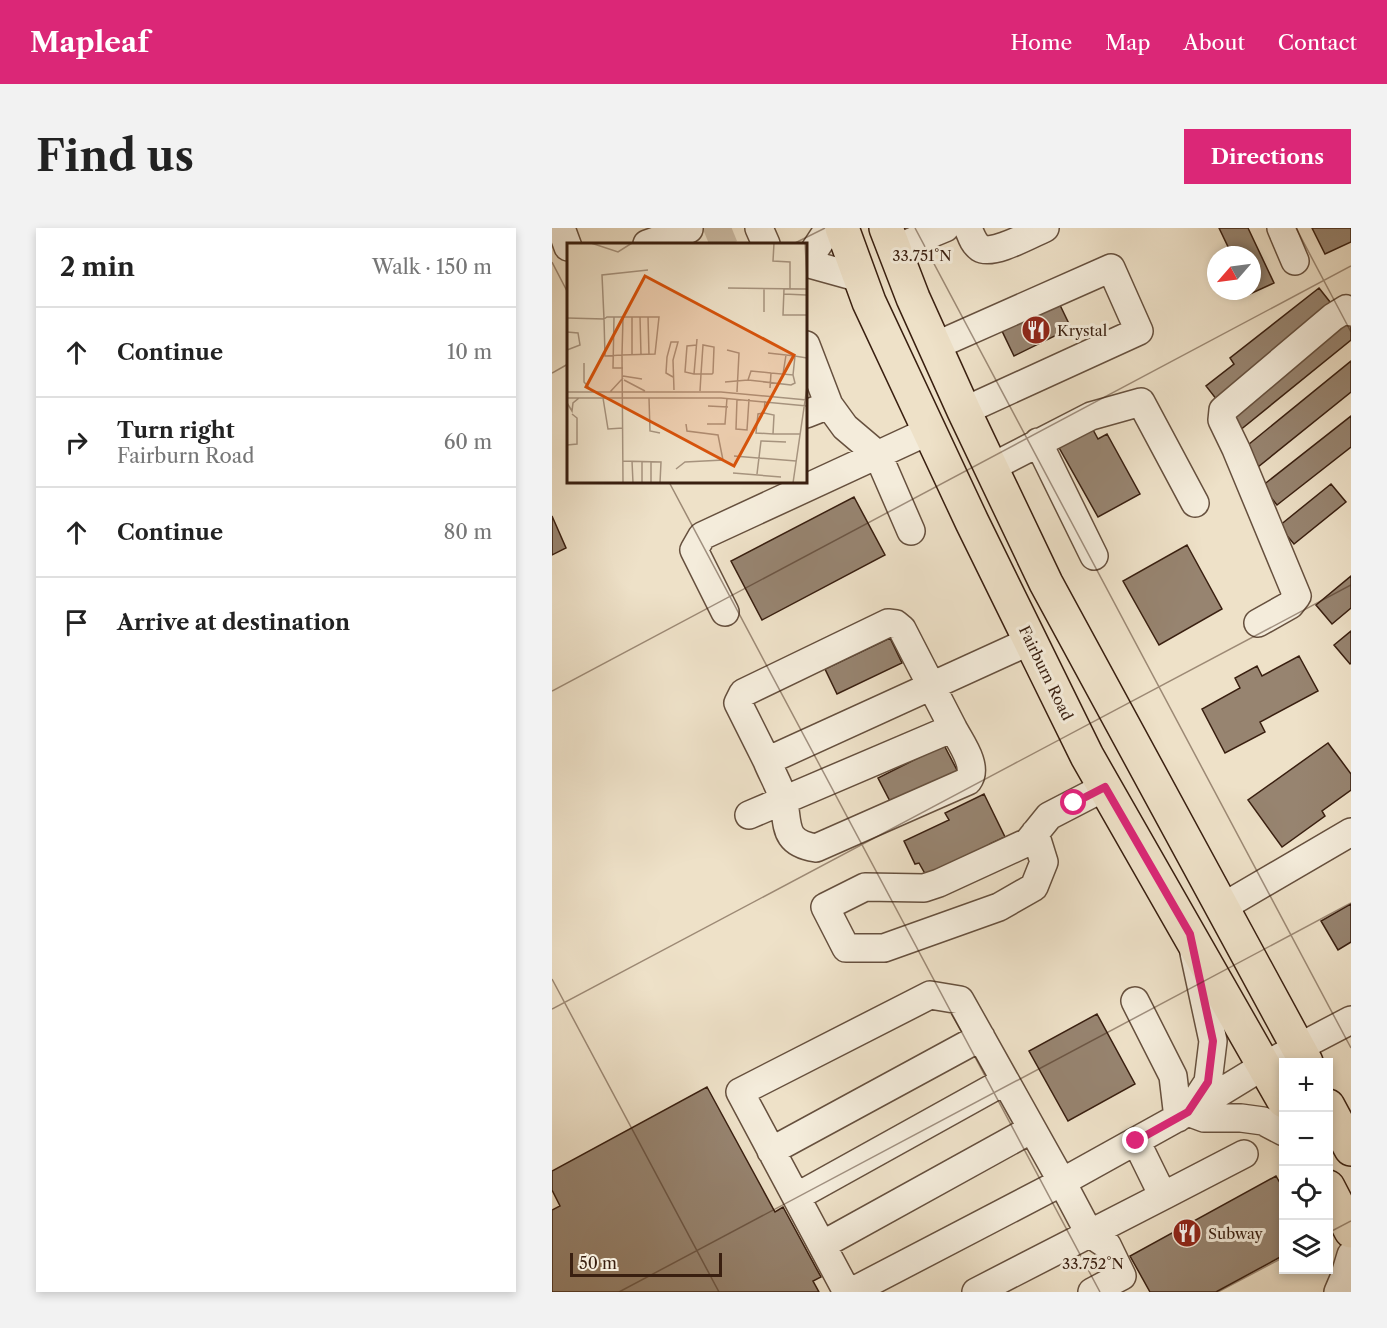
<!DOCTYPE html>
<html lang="en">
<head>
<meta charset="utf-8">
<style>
	:root { --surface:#fff; --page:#f2f2f2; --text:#222; --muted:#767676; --line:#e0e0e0; --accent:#db2777 }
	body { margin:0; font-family:"Libre Caslon Text",serif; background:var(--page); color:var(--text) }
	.controls { position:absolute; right:18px; bottom:18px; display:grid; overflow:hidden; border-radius:0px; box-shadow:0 3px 9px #0003 }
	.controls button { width:54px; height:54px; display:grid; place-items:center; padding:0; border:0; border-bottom:2px solid var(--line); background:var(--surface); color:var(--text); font:30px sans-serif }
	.compass { position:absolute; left:655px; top:18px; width:54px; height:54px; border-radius:50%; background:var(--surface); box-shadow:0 3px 9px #0003; rotate:242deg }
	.scale { position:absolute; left:18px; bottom:15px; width:152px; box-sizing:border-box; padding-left:6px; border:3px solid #391f10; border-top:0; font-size:16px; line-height:21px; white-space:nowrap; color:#391f10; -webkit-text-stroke:4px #f4ecdb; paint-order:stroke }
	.stop { position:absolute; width:18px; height:18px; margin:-14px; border:4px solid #db2777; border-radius:50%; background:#fff }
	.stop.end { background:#db2777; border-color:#fff; box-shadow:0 2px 6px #0008 }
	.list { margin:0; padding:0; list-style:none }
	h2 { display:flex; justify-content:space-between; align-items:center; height:78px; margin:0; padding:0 24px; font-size:26px }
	h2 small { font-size:20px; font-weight:400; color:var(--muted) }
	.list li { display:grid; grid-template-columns:39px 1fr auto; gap:18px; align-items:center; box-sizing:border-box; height:90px; padding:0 24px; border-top:2px solid var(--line) }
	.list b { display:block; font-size:22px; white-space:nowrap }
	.list p { margin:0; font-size:20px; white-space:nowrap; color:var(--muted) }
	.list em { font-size:20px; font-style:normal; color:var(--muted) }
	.icon { flex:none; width:33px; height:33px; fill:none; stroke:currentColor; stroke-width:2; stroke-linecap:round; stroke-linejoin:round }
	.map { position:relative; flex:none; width:799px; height:1064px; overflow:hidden; border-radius:0px }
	header { display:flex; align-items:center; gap:36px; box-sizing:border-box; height:84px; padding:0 30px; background:var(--accent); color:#fff }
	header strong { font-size:28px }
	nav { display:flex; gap:33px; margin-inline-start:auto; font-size:21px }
	.intro { display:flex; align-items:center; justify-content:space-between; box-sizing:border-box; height:144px; padding:0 36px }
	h1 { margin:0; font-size:42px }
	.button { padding:15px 27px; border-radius:0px; background:var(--accent); color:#fff; font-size:21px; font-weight:700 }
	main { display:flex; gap:36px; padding:0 36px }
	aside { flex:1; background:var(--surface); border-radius:0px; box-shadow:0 3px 9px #0003 }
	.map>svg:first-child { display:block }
	.building { fill:#978470; stroke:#391f10; stroke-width:1.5 }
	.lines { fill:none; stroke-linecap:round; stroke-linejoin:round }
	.minor-tunnel { stroke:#cabaa3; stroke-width:27; stroke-dasharray:27 14; stroke-linecap:butt }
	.minor-casing { stroke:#66503e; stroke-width:30 }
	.major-casing { stroke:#391f10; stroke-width:36 }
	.minor { stroke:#f4ecdb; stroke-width:27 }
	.major { stroke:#eee1c8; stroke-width:33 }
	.route { stroke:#db2777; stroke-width:8 }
	.ticks { fill:none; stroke:#391f10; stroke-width:1.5; stroke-opacity:0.45 }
	.labels { text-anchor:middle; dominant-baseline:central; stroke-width:6; stroke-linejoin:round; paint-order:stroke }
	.poi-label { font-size:15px; fill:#391f10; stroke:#f4ecdb; text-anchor:start }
	.street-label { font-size:15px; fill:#391f10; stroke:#f4ecdb }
	.inset-road { fill:none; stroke:#a6937e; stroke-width:1.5 }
	.view { fill:#d6530c; fill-opacity:0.15; stroke:#d6530c; stroke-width:3 }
	.inset-edge { fill:none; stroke:#391f10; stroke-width:3 }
	.ticks-label { font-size:15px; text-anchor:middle; fill:#391f10; stroke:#f4ecdb; stroke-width:6; stroke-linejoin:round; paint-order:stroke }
</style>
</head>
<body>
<header>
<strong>Mapleaf</strong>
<nav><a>Home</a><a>Map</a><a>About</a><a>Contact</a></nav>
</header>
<div class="intro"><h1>Find us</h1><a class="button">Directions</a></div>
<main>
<aside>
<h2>2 min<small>Walk · 150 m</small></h2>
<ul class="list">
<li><svg class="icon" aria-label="ahead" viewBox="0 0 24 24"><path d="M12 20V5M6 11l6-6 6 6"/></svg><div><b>Continue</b></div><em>10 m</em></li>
<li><svg class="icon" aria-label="right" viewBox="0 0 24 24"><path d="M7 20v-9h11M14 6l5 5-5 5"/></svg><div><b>Turn right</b><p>Fairburn Road</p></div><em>60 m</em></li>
<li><svg class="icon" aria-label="ahead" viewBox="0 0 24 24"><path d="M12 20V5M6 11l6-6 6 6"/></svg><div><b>Continue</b></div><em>80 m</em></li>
<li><svg class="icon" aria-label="arrive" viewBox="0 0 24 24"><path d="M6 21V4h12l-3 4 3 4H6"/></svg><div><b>Arrive at destination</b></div></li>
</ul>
</aside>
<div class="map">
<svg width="799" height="1064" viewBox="0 0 799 1064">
	<rect width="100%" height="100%" fill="#eee1c8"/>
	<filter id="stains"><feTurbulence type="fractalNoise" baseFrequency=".00333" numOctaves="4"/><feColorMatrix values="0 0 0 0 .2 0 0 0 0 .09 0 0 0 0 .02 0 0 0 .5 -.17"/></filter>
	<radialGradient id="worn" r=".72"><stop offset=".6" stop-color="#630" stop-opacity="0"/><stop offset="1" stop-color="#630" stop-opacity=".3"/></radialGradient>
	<!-- building -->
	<path class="building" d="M667,0H696L722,55L698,66L697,63H700V27H680Z
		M760,0H799V14L773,26Z
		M767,60L782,79L665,172L654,158L682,136L678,130Z
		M507,75L519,100L462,128L450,103Z
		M794,91L799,98V112L687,203L675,188Z
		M799,133V164L706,239L691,221Z
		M799,188V219L725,277L710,258Z
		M539,198L546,211L555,206L588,266L546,289L505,216Z
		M779,256L794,274L742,316L727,298Z
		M302,269L333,327L210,392L179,333Z
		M0,288L14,320L0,327Z
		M635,317L670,381L607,417L571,353Z
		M799,348V380L780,396L764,377Z
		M799,403V435L798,436L782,417Z
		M338,410L350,435L285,466L273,441Z
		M747,428L766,463L708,494L713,504L673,525L650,481L688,460L683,450L705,438L710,448Z
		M776,515L799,546V562L770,583L773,588L730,619L696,572Z
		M392,517L407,546L341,579L326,550Z
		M432,566L453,609L438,616L440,621L376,651L367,635L363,636L352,613L397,592L393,585Z
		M799,676V714L786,722L769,693Z
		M545,786L583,856L516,893L477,823Z
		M155,859L223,984L231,979L269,1049L261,1053L267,1064H0V982L8,978L0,962V943Z
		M724,948L732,962V1027L664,1064H598L578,1028Z"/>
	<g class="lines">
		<!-- minor-tunnel -->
		<path class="minor-tunnel" d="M155,11L182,0"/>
		<!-- minor casing -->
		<g class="minor-casing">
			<path id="minor" d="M9,0L16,19
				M207,0L214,16
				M277,0L254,35L308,50
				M416,0C419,7 421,15 428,20C440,28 479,6 493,0
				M729,0L743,33
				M95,16L137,1
				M342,21L393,0
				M254,117L277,177L293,199L326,227L359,303
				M383,118L559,40L587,103L412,183
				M254,186L277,177
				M486,214L542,328
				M438,240L539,188L589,174L643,275
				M173,384L142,322L150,308L377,203
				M706,395L738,377L745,368L684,221L670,192L671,182L781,89L794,81L799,84
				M215,533C220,546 229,560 232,574C236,599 232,615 264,620L416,553C427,538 408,514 401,500
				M197,587L401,500L350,401L344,396L336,395L191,465L186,475L215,533L478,413
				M483,605L492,634L482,659L447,679L332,720H294L273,679L313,659L372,660L387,655L476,614L497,588L553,559
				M669,680L799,604
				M583,773L621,848L626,890
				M639,880L656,854L661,813L642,725
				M636,884L652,890H689L711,893L732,904
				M219,923L429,809
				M611,968L692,926
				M244,969L453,853
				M270,1017L480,901
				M295,1064L188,864L378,767L408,772L510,954L299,1064
				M424,1064L611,968L584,913
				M540,1064L570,1048L555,1017L537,1005L510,954L636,884L713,837L799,792
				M786,1064L792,1050L799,1027"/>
		</g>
		<!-- major casing -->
		<g class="major-casing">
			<path id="major" d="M290,0L317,74L420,294L535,528L732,873
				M334,0L361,70L412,183L494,355L754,834
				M776,878L799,921
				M776,959L799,1003"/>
		</g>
		<!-- minor -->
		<use href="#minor" class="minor"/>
		<!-- major -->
		<use href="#major" class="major"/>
	</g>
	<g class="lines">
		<!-- route -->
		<path class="route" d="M522,575L553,559L638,706L661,813L656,854L636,884L584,913"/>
	</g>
	<!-- ticks -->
	<path class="ticks" d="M363,0L799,820M744,0L799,104M241,16L273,0M0,34L16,65M0,145L16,136M117,254L548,1064M0,463L799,38M0,751L167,1064M0,781L799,357M776,1005L799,993M67,1064L799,675M666,1064L732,1029"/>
	<!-- icons -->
	<defs>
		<g id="restaurant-disc" transform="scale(1.5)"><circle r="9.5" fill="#8f2418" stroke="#f4ecdb"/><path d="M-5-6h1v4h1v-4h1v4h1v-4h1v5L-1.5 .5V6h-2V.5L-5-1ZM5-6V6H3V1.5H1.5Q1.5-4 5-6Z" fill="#fff"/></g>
	</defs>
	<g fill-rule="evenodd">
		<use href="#restaurant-disc" x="484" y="102"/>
		<use href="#restaurant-disc" x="635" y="1005"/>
	</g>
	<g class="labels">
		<!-- poi labels -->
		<g class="poi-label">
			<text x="505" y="102">Krystal</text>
			<text x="656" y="1005">Subway</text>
		</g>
		<!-- street labels -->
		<g class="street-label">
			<text transform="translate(494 445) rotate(64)">Fairburn Road</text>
		</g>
	</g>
	<!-- overview -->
	<g transform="translate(15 15)">
		<rect width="240" height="240" fill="#eee1c8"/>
		<path class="inset-road" d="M24,0L51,9L65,0M207,0L206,18L223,19V46M238,0L240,35M161,45L240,46M217,46L216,72H240M217,51L239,52M197,69V46M47,74L46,125H56M56,74L55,112L88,111L92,74H40L37,76L35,32L81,27M65,74V112M73,74L74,112M81,74L82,112M0,75L37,76L38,113L55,112L56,240M0,89L11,90L13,102L0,107M130,96L127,131H145L146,130L147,104L136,102L134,131L133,148M160,107L172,110L170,149M201,110L228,113M17,120V139L26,149M127,131L118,129L120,103L130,102M216,131L219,112M56,133L75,136M106,134L99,130L100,114L104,99H111L106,117L107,147M57,137L78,148M181,137L184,128L204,130M158,139L181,137L224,142L228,140L226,132M203,145L204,130L226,132L228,113L240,115M0,149H154L240,157M43,149L56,135M0,155H154L240,163M36,155L41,186L56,185M82,155L83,188L93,190M170,156L169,186L180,187L182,156M0,160L5,168L6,160L12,155M141,163L161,164M197,170L207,172L206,191L189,190L191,171L197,170L198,158M140,181H158L160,155M206,191H233M0,202L10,201V175L5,171M167,213L229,218M56,218L94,219L93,240M65,218L66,240M75,218V240M84,219V240M109,226L118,219L156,217L151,192L120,188L119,181M166,230L214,234M190,231L194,198L219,199M226,240L240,144"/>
		<path class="view" d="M78,33L227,112L167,223L19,144Z"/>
		<rect width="240" height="240" class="inset-edge"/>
	</g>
	<g class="ticks-label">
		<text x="370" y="33">33.751°N</text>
		<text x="541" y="1041">33.752°N</text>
	</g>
	<rect width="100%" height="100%" filter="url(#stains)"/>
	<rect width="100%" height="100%" fill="url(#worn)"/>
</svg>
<div class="controls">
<button>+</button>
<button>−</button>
<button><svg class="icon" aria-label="locate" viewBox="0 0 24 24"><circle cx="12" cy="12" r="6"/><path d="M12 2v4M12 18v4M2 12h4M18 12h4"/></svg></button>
<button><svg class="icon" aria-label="layers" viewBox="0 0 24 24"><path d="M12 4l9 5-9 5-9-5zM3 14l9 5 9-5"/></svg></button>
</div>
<svg class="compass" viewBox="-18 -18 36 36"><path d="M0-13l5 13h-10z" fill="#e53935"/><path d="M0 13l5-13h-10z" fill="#767676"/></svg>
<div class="scale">50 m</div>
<div class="stop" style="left:522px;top:575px"></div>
<div class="stop end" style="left:584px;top:913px"></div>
</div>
</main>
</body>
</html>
